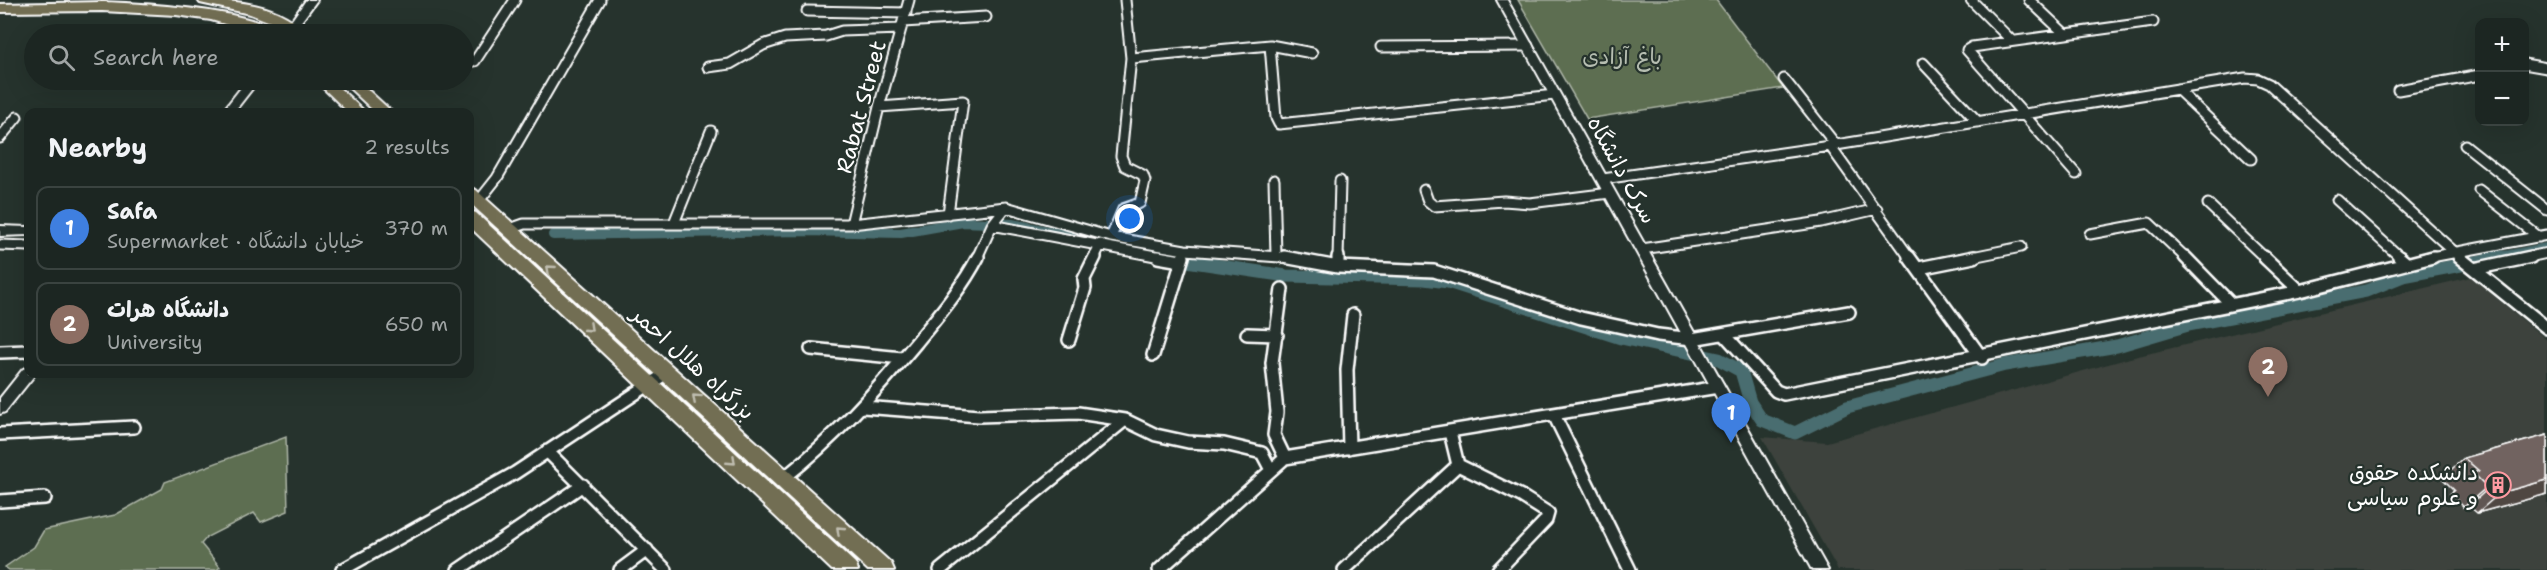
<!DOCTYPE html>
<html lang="en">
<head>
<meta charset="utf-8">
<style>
	:root { --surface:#1c2622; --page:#29322f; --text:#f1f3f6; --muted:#a0a5a5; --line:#3a4340; --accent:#ff9aa2 }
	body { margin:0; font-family:"Shantell Sans","Playpen Sans Arabic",sans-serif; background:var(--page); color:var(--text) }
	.controls { position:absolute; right:18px; top:18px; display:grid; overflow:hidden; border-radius:12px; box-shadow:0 6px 24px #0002 }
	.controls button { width:54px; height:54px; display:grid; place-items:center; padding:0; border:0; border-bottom:2px solid var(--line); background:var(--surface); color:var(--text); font:30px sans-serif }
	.you { position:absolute; left:1130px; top:219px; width:21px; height:21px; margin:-15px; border:4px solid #fff; border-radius:50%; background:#1a73e8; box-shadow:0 0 0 9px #1a73e833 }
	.badge { display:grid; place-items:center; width:39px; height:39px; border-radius:50%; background:var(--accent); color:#fff; font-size:20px; font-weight:700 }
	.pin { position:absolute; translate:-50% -50px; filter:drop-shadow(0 2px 3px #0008) }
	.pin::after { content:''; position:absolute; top:32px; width:21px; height:18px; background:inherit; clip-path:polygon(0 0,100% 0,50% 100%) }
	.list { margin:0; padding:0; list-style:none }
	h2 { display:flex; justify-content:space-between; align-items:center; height:78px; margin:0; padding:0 24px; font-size:26px }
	h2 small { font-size:20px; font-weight:400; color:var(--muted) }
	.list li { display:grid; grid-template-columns:39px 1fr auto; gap:18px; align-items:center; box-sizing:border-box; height:84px; margin:0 12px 12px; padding:0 12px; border:2px solid var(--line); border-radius:12px }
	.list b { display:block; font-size:22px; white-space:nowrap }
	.list p { margin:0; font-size:20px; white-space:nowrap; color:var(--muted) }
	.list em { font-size:20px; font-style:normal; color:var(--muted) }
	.icon { flex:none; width:33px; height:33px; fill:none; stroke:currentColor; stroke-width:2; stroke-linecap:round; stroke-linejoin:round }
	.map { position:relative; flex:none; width:2547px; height:570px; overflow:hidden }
	.search { position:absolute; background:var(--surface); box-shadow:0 6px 24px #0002; left:24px; top:24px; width:450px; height:66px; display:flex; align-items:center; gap:15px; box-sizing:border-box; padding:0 21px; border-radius:33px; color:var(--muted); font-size:22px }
	.panel { position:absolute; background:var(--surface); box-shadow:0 6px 24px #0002; left:24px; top:108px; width:450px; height:270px; border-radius:12px }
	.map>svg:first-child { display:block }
	.built { fill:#3c423c }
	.green { fill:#5d6e51; stroke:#aeb6a8; stroke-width:1.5 }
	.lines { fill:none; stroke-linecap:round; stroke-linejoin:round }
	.canal-far1 { stroke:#496d6f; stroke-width:10 }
	.canal { stroke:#496d6f; stroke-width:13 }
	.street-far1-casing { stroke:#fff; stroke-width:13 }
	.street-casing { stroke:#fff; stroke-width:16 }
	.secondary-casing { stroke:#fff; stroke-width:4 }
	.highway-casing { stroke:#fff; stroke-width:4 }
	.street-far1 { stroke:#26332d; stroke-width:9 }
	.street { stroke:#26332d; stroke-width:11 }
	.secondary { fill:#26332d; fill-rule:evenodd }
	.highway { fill:#726e52; fill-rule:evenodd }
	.wall { fill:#615653; stroke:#fff; stroke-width:1.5 }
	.shaded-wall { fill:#4f4643; stroke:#fff; stroke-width:1.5 }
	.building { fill:#716460; stroke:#fff; stroke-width:1.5 }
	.oneway { stroke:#c0beb1 }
	.labels { text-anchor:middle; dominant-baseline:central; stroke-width:4.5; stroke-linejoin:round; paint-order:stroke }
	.park-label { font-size:22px; fill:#b6beb1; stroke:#26332d }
	.street-label { font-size:22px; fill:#fff; stroke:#26332d }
	.poi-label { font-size:22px; fill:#fff; stroke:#26332d; text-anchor:end }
</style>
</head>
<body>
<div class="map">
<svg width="2547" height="570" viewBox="0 0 2547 570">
	<rect width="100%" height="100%" fill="#26332d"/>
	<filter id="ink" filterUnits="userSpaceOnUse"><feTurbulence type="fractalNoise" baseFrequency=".0167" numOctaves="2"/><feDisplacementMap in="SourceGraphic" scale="12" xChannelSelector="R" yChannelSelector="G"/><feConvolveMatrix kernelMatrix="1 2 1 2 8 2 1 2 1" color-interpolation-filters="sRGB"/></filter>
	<g filter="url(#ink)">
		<!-- built -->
		<path class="built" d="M2471,277L2547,340V570H1838L1762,437L1827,442L2130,358Z"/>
		<!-- green -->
		<path class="green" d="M1518,0H1716L1783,88L1587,119Z
			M286,437L288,511L261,522L254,513L207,537L201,544L220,567L217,570H9L5,567L34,547L44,530L115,515L162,489L165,482Z"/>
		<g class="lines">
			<!-- canal-far1 -->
			<path class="canal-far1" d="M553,235L805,231L901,233L963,222L1012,224L1077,237
				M2495,258L2547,248"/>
			<!-- canal -->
			<path class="canal" d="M1173,259L1286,276L1424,279L1448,282L1621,338L1719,359L1741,371L1750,402L1762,420L1795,433L1847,407L2005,365L2117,346L2188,325L2366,291L2403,276L2503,257"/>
			<!-- street-far1 casing -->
			<g class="street-far1-casing">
				<path id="street-far1" d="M1971,0L2012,41
					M2029,0L2065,34
					M807,11L906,13
					M903,22L986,17
					M1270,45L1276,118L1279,124L1555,95
					M1381,47L1528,46
					M1132,58L1270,45L1312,53
					M475,61L515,0
					M1923,63L1978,122
					M2524,64L2547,68
					M708,67L730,64L763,45L785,38L826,36L842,31L901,29
					M1784,79L1836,145
					M2177,89L2251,159
					M2398,90L2480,75
					M879,107L963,101L948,214
					M0,138L17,117
					M2465,145L2547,210
					M1830,146L1910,258
					M2076,174L1967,50L1972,47L2153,22
					M1603,179L1830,146L2245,78L2258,79L2269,84L2461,258
					M1274,180L1276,255
					M1424,190L1428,201L1434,206L1504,201L1530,203L1610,193
					M2479,190L2539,237
					M2337,200L2401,258
					M478,202L497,178L600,0
					M2208,204L2265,258
					M674,223L711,131
					M851,224L879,107L909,0
					M992,225L1166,258
					M507,230L524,224H851L1006,207L1111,237L1185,250L1292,258
					M2090,234L2149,223L2186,258
					M1111,237L1123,209L1140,203L1145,181L1143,175L1125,166L1121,156L1131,58L1125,0
					M0,245L28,246
					M1642,249L1821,222L1877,209
					M977,258L992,225L1006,207
					M1094,258L1101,244
					M1338,258L1340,181
					M1967,258L2021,247
					M2426,258L2547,235
					M2524,258L2547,253"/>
			</g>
			<!-- street casing -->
			<g class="street-casing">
				<path id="street" d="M1158,257L1181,261
					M1284,257L1338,267L1434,271L1581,318L1658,335L1692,339L1849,312
					M1909,257L1982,358
					M2185,257L2231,304
					M2264,257L2300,291
					M2399,257L2405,262
					M2459,257L2547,328
					M1338,267V257
					M1919,268L1974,257
					M2474,269L2531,257
					M1282,289L1272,363L1277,412L1274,435L1285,458
					M1247,334L1277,335
					M1725,335L1776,391L1784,394L2300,291L2433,257
					M1069,340L1085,288L1084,279L1095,257
					M811,349L902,358
					M0,352L28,351
					M1153,355L1183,257
					M863,407L979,416L1078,413L1125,420L1156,435L1188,442L1224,444L1262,453L1271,470
					M1554,415L1630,570
					M1450,432L1458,465L1521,496L1548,513L1546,520L1498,570
					M0,434L134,427
					M1349,448L1347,370L1353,315
					M547,451L666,570
					M784,478C835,438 875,392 916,343C938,316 962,288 978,257
					M0,501L45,498
					M342,570L515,473L668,372
					M458,570L583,485
					M620,570L647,550
					M940,570L1125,420
					M1159,570L1285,458L1718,387
					M1344,570L1458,465"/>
			</g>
			<!-- secondary casing -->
			<g class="secondary-casing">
				<path id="secondary" d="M306,0H317L292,34H282Z
					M1497,0H1507L1828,570H1812Z
					M247,80H259L234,112H222Z
					M0,226L28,227V235L0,236Z
					M28,367V374H35L33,377L5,412L0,414V398L23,369Z"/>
			</g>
			<!-- highway casing -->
			<g class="highway-casing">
				<path id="highway" d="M198,0C232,0 283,3 306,34H290L273,23L250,14L200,3Z
					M102,2C136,3 257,9 278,34H259L211,20L176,15L102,11L0,12V4Z
					M315,80H331L365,112H348Z
					M341,80H357L392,112H375Z
					M470,188L476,190L891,563L894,570H868L470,203Z
					M470,211L476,213L855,563L858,570H832L470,227Z"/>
			</g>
			<!-- street-far1 -->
			<use href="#street-far1" class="street-far1"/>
			<!-- street -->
			<use href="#street" class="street"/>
			<!-- secondary -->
			<use href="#secondary" class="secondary"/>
			<!-- highway -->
			<use href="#highway" class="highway"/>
		</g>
		<!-- wall -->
		<path class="wall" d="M2547,435V494L2477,513L2469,506L2464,507L2450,494L2454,490L2442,478L2464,458Z"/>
		<!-- shaded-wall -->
		<path class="shaded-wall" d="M2547,480V494L2477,513L2500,493Z
			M2492,485L2469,506L2464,507L2487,487Z"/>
		<!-- building -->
		<path class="building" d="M2547,435V480L2500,493L2492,485L2487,487L2473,473L2479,471L2464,458Z"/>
		<!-- one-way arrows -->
		<defs><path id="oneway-chevron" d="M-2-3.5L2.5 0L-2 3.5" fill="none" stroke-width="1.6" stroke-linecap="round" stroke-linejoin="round" transform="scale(1.5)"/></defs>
		<g class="oneway">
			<use href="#oneway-chevron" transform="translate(550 269) rotate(-139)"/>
			<use href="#oneway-chevron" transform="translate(589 328) rotate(43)"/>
			<use href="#oneway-chevron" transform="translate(696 398) rotate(-138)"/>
			<use href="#oneway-chevron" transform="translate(732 461) rotate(43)"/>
			<use href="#oneway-chevron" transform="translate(840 530) rotate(-137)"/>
		</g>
	</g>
	<!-- icons -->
	<defs>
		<g id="building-ring" transform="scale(1.35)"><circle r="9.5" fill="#26332d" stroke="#ff9aa2" stroke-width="1.5"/><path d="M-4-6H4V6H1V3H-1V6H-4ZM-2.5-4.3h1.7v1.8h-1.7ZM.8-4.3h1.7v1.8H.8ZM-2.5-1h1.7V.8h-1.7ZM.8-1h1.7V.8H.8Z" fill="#ff9aa2"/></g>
	</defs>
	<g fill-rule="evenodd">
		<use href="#building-ring" x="2498" y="485"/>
	</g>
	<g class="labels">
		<!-- park labels -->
		<g class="park-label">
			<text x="1622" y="56">باغ آزادی</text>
		</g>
		<!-- street labels -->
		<g class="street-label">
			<text transform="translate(861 107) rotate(-75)">Rabat Street</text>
			<text transform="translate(1622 170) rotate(61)">سرک دانشگاه</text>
			<text transform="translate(693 363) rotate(42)">بزرگراه هلال احمر</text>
		</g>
		<!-- poi labels -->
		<g class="poi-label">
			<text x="2478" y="472">دانشکده حقوق<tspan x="2478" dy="25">و علوم سیاسی</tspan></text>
		</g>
	</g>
</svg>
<div class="controls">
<button>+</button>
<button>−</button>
</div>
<div class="you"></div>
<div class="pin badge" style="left:1731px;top:443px;background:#3f7fe0">1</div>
<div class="pin badge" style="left:2268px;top:397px;background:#8d6e63">2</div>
<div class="search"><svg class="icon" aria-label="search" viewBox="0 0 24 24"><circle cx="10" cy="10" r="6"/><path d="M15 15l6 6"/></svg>Search here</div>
<section class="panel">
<h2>Nearby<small>2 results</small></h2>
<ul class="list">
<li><span class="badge" style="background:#3f7fe0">1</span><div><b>Safa</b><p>Supermarket · خیابان دانشگاه</p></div><em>370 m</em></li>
<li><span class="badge" style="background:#8d6e63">2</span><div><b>دانشگاه هرات</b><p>University</p></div><em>650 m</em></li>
</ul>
</section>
</div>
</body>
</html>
